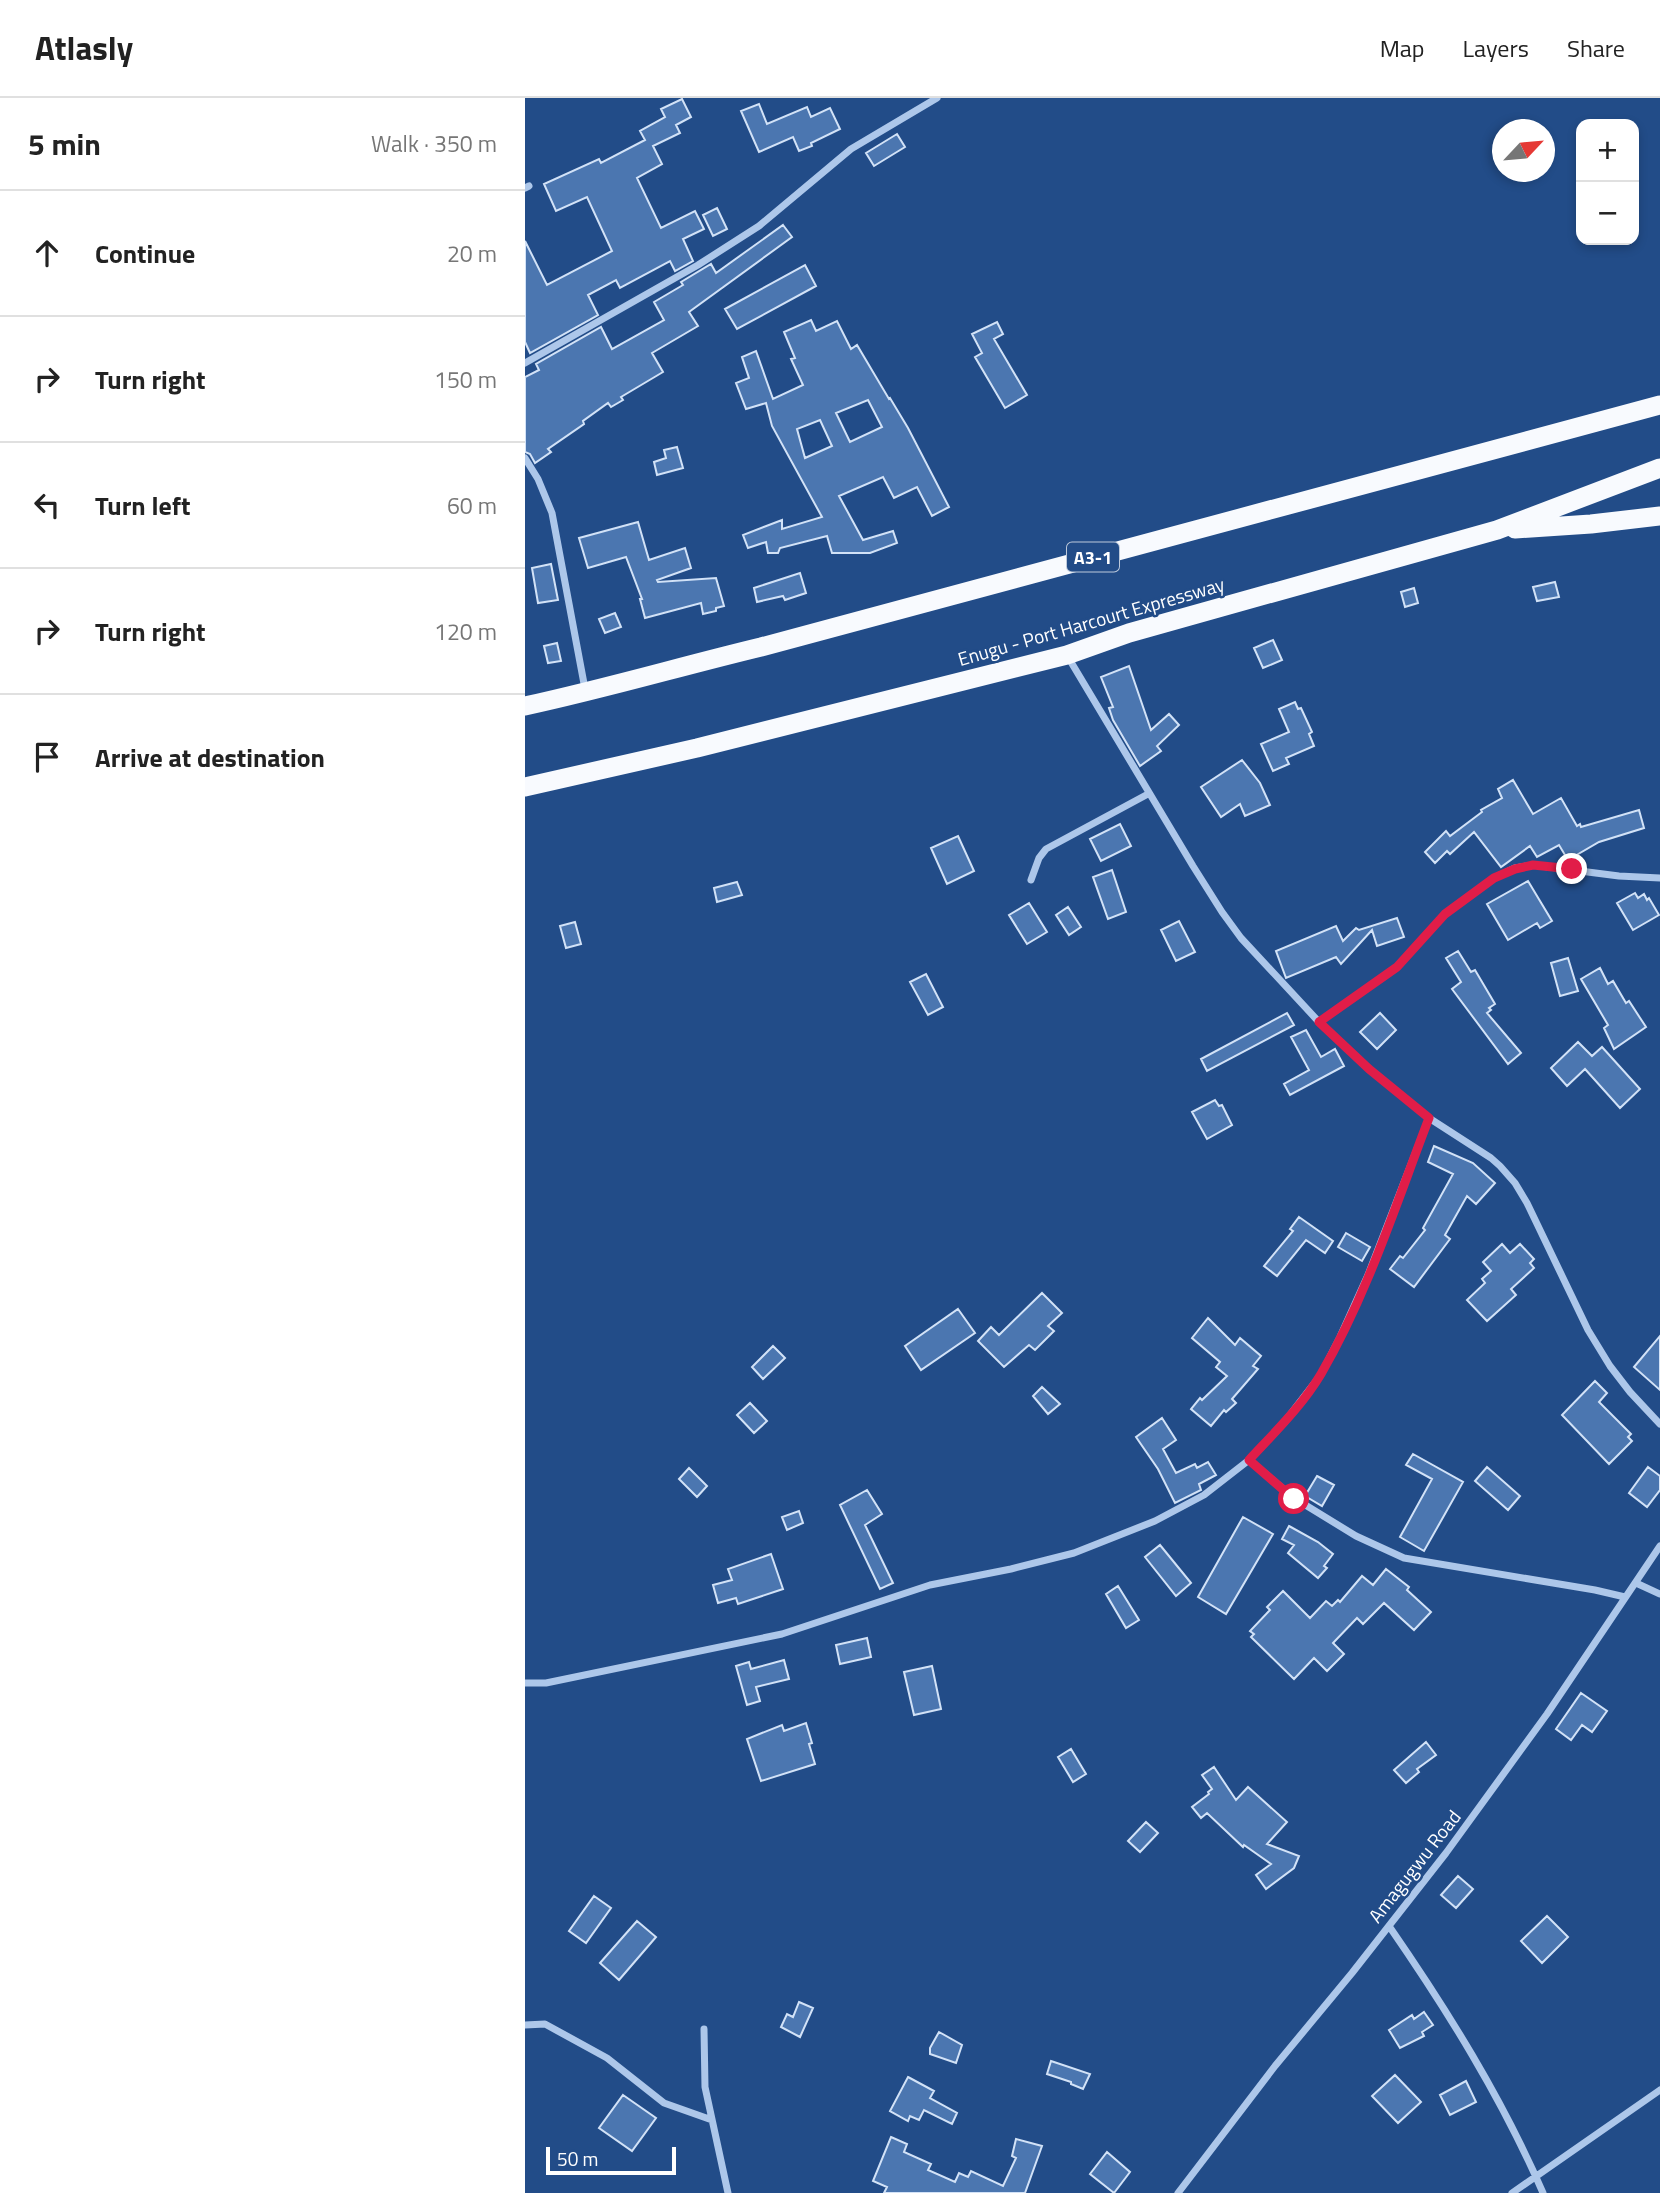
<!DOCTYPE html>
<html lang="en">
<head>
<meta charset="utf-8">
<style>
	:root { --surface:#fff; --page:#f6f6f6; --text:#222; --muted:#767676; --line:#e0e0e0 }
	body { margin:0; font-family:"Titillium Web",sans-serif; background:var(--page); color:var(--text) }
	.controls { position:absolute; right:21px; top:21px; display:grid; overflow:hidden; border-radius:14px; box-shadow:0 4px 10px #0003 }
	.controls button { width:63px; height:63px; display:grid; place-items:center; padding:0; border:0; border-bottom:2px solid var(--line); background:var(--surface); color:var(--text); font:35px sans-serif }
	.compass { position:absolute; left:967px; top:21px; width:63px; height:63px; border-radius:50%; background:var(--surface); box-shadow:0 4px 10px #0003; rotate:64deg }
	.scale { position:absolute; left:21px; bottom:18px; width:130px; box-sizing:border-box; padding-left:7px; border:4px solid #fff; border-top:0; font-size:19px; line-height:24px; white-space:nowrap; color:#fff; -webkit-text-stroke:5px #224c88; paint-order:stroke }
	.stop { position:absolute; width:21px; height:21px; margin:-16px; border:5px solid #e11d48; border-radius:50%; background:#fff }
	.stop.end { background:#e11d48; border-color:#fff; box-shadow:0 2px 7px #0008 }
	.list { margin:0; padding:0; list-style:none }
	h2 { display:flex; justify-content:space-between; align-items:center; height:91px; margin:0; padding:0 28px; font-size:30px }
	h2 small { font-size:23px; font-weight:400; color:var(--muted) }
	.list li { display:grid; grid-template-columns:46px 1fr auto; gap:21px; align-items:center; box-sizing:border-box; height:126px; padding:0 28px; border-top:2px solid var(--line) }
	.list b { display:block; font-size:26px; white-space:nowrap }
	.list em { font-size:23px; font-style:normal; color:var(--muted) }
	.icon { flex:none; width:38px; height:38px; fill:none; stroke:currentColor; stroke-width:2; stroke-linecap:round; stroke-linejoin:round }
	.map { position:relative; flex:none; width:1135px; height:2095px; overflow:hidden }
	header { display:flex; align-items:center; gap:42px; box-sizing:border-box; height:98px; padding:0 35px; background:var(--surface); border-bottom:2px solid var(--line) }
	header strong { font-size:33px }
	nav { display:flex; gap:38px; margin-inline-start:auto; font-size:24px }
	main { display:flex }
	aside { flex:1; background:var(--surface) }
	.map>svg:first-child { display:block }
	.building { fill:#4b76b0; stroke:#d2e2f7; stroke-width:2; fill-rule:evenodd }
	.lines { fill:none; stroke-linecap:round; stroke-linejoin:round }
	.minor { stroke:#adc7ea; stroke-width:7 }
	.trunk { stroke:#f8fafe; stroke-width:19 }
	.route { stroke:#e11d48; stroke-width:9 }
	.labels { text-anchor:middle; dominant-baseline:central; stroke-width:5; stroke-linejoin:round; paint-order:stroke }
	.shield { fill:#224c88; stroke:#bdc9db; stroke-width:2 }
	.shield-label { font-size:18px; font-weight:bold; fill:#fff }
	.street-label { font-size:19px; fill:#fff; stroke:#224c88 }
</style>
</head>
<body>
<header>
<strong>Atlasly</strong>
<nav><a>Map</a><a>Layers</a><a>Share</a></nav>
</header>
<main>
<aside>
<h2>5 min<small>Walk · 350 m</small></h2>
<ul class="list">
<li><svg class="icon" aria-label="ahead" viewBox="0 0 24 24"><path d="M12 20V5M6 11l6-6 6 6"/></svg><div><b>Continue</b></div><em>20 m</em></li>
<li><svg class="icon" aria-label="right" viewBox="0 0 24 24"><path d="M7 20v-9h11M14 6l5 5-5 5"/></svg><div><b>Turn right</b></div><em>150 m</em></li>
<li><svg class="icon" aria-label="left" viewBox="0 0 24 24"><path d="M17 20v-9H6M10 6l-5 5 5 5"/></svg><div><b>Turn left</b></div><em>60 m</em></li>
<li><svg class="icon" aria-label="right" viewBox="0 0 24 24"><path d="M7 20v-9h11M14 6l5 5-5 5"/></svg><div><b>Turn right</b></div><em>120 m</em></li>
<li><svg class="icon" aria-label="arrive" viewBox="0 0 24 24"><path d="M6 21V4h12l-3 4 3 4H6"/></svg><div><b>Arrive at destination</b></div></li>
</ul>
</aside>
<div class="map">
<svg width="1135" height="2095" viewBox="0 0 1135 2095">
	<rect width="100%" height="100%" fill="#224c88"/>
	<!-- building -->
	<path class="building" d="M157,1L166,19L151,27L155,35L128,48L137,66L112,80L136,130L170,113L179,131L158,141L168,163L150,173L145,163L95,190L91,182L63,197L73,217L5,255L0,244V143L22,187L87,153L62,99L31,113L19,86L74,61L76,65L120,42L115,33L140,19L136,11Z
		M234,6L242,26L282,9L286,19L305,10L315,31L286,45L287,48L274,53L268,39L234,54L216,13Z
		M372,36L380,49L349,68L341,55Z
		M192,110L202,131L188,138L178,117Z
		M258,127L267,139L164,214L173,228L127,255L138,274L96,299L98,302L86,309L83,305L58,323L59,326L23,351L26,354L10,365L5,356L0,354V279L14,272L11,266L76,229L87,251L139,222L129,204L158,187L156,184L186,166L191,175Z
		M280,167L291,188L212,231L200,211Z
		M286,222L291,233L312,223L326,251L332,247L364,301L365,300L383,330L424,409L407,418L392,389L369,400L358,379L314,398L338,442L368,433L372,445L345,455H307L302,438L255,450L253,455H243L241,444L223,450L218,437L257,422V431L297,419L247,328L241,305L221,311L211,285L224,280L217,259L231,253L248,301L278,287L266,261L270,260L259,234ZM343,302L357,329L325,344L311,315ZM295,322L307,348L280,360L272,331Z
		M472,224L478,236L469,241L502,297L480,310L450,259L457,255L447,236Z
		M152,349L158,370L132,377L129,364L141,360L139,352Z
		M113,424L124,462L160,450L166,470L132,482L133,484L191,480L199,508L191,510V513L178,516L176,505L120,520L115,501H117L101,459L63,470L54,440Z
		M26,466L33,502L13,505L7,470Z
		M275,475L281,495L260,502L258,498L232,504L229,490Z
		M1030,484L1034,499L1012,503L1008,489Z
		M889,490L893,505L880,509L876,494Z
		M90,515L96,529L80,535L74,521Z
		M748,542L757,562L738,570L729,550Z
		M32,545L36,563L23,565L19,548Z
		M604,568L626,632L644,616L654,627L632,648L636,653L615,668L588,622L584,610L588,609L576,579Z
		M770,604L773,611L776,610L787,634L784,636L789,648L761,660L764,666L748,673L736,646L764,634L754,611Z
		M717,662L735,685L745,707L720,718L715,706L696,719L676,689Z
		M988,682L1008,716L1036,700L1052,728L1055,726L1056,729L1114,712L1119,730L1074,744L1043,762L1034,747L1012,759L1005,748L976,769L949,734L925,756L922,753L910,765L900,754L921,733L925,738L957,714L956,712L977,700L973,691Z
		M595,726L606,748L576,763L565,741Z
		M433,738L449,773L422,786L406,750Z
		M587,772L601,814L583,821L568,779Z
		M1003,783L1027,823L1015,830L1012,825L983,842L962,806Z
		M212,784L217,797L192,804L189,790Z
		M1110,795L1113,800L1119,796L1122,802L1124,800L1134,817L1108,832L1092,805Z
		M504,805L522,834L502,846L484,817Z
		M543,809L556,829L544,837L531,817Z
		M872,820L879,839L852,848L847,832L816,866L811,859L761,880L751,853L811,828L818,843L831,830L834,832Z
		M654,823L670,854L651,863L636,832Z
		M50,824L56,846L41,850L35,828Z
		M933,853L946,874L950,872L970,906L964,910L966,912L962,915L996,955L983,966L927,891L936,884L921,860Z
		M1043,860L1053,893L1035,898L1026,865Z
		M1075,870L1083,886L1088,883L1101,905L1104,903L1121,929L1089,951L1079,930L1083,927L1056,881Z
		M401,876L418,909L403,917L385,884Z
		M762,915L769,927L682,973L676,961Z
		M855,915L871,932L852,951L835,934Z
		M781,932L796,959L810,951L819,968L765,997L759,986L784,972L766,939Z
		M1053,944L1067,958L1077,949L1115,991L1095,1010L1060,971L1042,988L1026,970Z
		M690,1002L694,1008L697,1007L707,1027L682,1041L667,1014Z
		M909,1048L948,1065L970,1085L951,1106L942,1098L920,1137L925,1141L889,1189L865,1171L875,1158L878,1160L900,1132L898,1130L928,1076L903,1064Z
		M774,1119L808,1143L800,1155L781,1142L752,1178L739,1168L768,1133L765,1131Z
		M821,1135L845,1149L837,1163L813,1149Z
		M977,1146L985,1155L995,1146L1009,1161L1005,1165L1009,1170L986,1191L991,1197L962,1223L942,1202L960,1185L957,1181L966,1173L958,1164Z
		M517,1195L537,1215L523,1228L529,1233L510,1252L504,1247L479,1269L453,1243L466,1229L474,1237Z
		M433,1211L450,1235L396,1272L380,1248Z
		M683,1220L710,1247L715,1240L736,1258L728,1268L733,1271L707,1301L711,1305L701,1314L699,1312L686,1328L666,1311L675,1300L677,1302L702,1278L691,1269L695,1264L667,1240Z
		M1135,1238V1292L1109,1269Z
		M248,1248L260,1260L238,1281L227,1269Z
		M1070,1283L1082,1295L1074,1304L1106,1336L1103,1339L1107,1343L1084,1366L1037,1317Z
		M517,1289L535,1306L523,1316L508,1298Z
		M225,1305L242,1323L229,1335L212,1317Z
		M637,1320L651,1342L638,1351L651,1375L670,1366L672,1370L683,1364L691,1377L674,1386L676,1392L650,1405L633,1371L611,1339Z
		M888,1356L938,1384L899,1453L875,1439L907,1381L881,1367Z
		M962,1369L995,1398L983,1412L950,1383Z
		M1123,1369L1135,1378V1392L1122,1409L1104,1395Z
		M164,1370L182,1388L172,1399L154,1381Z
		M792,1378L809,1387L797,1408L780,1398Z
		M342,1392L357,1416L340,1427L368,1485L355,1491L315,1407Z
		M274,1413L278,1425L262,1432L257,1419Z
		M718,1419L748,1436L701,1516L673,1499Z
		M764,1428L793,1444L808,1456L799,1468L802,1470L793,1480L763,1455L769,1447L757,1441Z
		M635,1447L666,1485L651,1498L620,1459Z
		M246,1456L258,1491L213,1506L211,1500L193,1505L188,1487L207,1482L203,1471Z
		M861,1471L884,1489L882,1492L906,1514L889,1532L859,1505L838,1526L832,1520L808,1545L819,1556L802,1573L789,1560L769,1581L726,1539L729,1536L725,1533L745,1512L742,1509L758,1493L785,1520L801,1503L807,1508L813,1502L815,1504L837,1478L848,1487Z
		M593,1488L614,1522L601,1530L581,1496Z
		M342,1540L346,1559L315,1566L311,1547Z
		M259,1562L264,1581L231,1589L235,1603L222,1607L211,1568L224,1564L226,1571Z
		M407,1568L416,1611L389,1617L379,1574Z
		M1056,1595L1082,1613L1067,1634L1057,1627L1046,1642L1031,1631Z
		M281,1625L287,1645L284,1646L290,1666L236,1683L222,1641L257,1627L259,1633Z
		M901,1644L911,1657L892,1671L894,1674L881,1685L869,1672Z
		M546,1651L561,1676L548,1684L533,1659Z
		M689,1669L711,1702L723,1689L762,1724L742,1746L774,1758L769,1770L741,1791L731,1777L746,1766L719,1747L718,1749L682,1715L676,1720L667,1709L684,1696L683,1694L687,1691L677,1677Z
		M621,1724L633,1735L615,1754L603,1743Z
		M933,1778L948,1791L931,1810L916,1797Z
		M69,1798L86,1810L61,1845L44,1833Z
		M1022,1818L1043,1839L1017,1865L996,1843Z
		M112,1823L131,1839L94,1882L75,1865Z
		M274,1904L288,1910L275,1939L256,1929L262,1916L268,1919Z
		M899,1914L908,1927L897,1934L899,1938L875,1950L864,1932L887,1917L889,1921Z
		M414,1934L437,1947L431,1965L405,1956V1950Z
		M526,1963L565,1976L558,1991L546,1986V1984L522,1976Z
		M870,1977L896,2004L873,2025L847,1998Z
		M383,1979L409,1993L405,2000L432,2015L427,2026L399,2012L394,2022L385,2018L383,2023L365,2013Z
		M941,1983L951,2004L925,2017L915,1997Z
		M98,1997L131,2020L107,2053L74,2030Z
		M366,2039L382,2046L379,2054L406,2066L403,2072L430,2084L434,2075L443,2079L446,2073L478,2088L491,2060L487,2058L491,2041L517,2048L500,2095H359L362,2089L348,2083Z
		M582,2054L605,2074L589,2095L565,2076Z"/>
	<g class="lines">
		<!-- minor -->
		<path class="minor" d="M0,90L4,88
			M0,265L173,167L234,128L326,51L412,0
			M0,360L13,381L27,415L60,591
			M543,559L668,768L697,814L716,840L794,924L844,971L904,1020L966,1060L975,1068L990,1085L1002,1105L1063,1232L1085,1268L1105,1294L1135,1326
			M506,782L514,760L521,751L623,696
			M794,924L872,869L920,816L969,780L990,770L1008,767L1094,778L1135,780
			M724,1362L769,1400L831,1438L879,1460L1070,1492L1100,1499
			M1111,1485L1135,1496
			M0,1585H21L257,1536L405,1487L486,1471L549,1455L630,1423L679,1397L724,1362L758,1326L795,1278L815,1239L843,1177L904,1020
			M864,1828C922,1912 977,2000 1018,2095
			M0,1927L20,1926L82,1960L139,2005L187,2022
			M179,1931L180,1989L203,2095
			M653,2095L750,1968L827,1875L921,1755L1022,1616L1135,1448
			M987,2095L1135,1992"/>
		<!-- trunk -->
		<path class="trunk" d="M990,431L1066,426L1135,418
			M0,608C79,591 157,568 236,549L1135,307
			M0,689L172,650L542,557L604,535L972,432L1135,370"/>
	</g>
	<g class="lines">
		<!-- route -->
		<path class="route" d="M769,1401L724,1362C749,1335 777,1308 796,1276C842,1197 871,1106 904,1020L844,971L794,924L872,869L920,816L969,780L990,771L1008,767L1047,771"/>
	</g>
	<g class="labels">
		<!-- shield labels -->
		<rect class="shield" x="542" y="444.5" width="52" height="29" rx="5"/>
		<g class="shield-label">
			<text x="568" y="459">A3-1</text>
		</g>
		<!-- street labels -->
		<g class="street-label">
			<text transform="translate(566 523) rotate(-16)">Enugu - Port Harcourt Expressway</text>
			<text transform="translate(889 1768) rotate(-52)">Amagugwu Road</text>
		</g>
	</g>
</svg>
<div class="controls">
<button>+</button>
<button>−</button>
</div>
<svg class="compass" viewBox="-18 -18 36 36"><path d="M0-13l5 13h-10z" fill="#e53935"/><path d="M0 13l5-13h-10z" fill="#767676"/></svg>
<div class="scale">50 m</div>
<div class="stop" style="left:769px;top:1401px"></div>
<div class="stop end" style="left:1047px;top:771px"></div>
</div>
</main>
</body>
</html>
